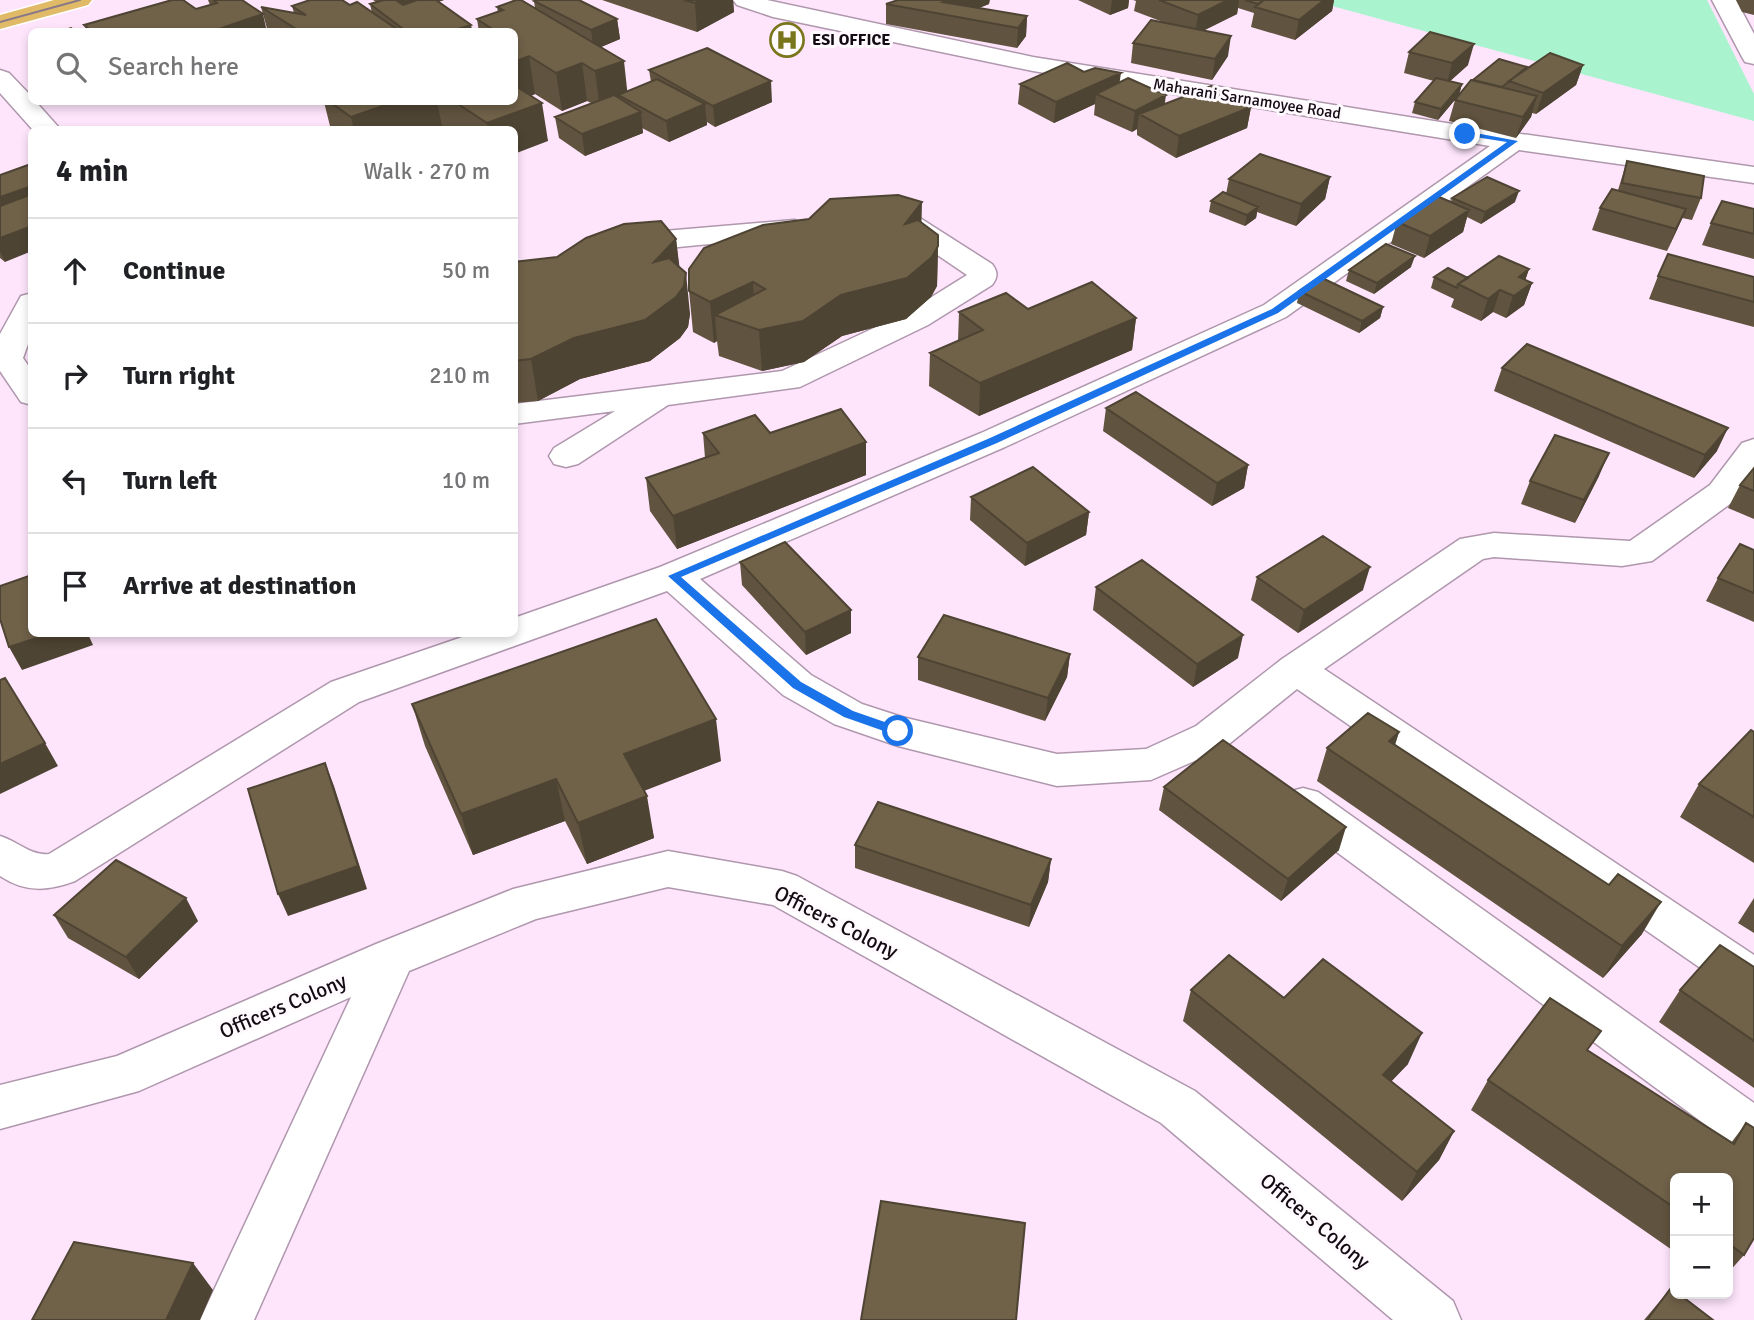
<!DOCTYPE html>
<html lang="en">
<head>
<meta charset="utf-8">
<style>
	:root { --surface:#fff; --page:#f6f6f6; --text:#202124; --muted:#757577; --line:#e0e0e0 }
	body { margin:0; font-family:Signika,sans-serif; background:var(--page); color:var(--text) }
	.controls { position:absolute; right:21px; bottom:21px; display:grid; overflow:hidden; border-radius:10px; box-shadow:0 4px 10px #0003 }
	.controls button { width:63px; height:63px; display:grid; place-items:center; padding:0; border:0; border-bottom:2px solid var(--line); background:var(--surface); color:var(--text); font:35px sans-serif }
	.stop { position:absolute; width:21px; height:21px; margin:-16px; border:5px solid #1a73e8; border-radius:50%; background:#fff }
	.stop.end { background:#1a73e8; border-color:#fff; box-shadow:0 2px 7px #0008 }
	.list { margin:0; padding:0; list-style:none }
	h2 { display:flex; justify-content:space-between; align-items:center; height:91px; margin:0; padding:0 28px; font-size:30px }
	h2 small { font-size:23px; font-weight:400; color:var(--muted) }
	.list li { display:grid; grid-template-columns:46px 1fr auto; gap:21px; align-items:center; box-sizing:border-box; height:105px; padding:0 28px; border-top:2px solid var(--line) }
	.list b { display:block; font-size:26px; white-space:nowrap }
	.list em { font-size:23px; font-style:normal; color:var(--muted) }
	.icon { flex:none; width:38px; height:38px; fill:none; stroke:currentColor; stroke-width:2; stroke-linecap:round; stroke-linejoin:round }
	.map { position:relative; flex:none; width:1754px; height:1320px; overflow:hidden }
	.search { position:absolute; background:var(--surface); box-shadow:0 4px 10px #0003; left:28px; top:28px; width:490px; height:77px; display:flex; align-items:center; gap:18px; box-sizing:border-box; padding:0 24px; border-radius:10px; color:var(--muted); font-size:26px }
	.panel { position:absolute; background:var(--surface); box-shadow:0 4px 10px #0003; left:28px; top:126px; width:490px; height:511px; border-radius:10px }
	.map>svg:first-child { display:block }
	.green { fill:#a9f3cf }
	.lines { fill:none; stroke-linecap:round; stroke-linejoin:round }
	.minor-casing { stroke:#af97ad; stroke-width:3 }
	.major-casing { stroke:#fff; stroke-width:3 }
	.minor { fill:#fff; fill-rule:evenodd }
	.major { fill:#e0ba66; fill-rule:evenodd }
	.tram { stroke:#897887; stroke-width:2 }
	.wall { fill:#60533f }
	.shaded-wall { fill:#4e4433 }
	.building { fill:#706149; stroke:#4e4433; stroke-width:2 }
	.route { fill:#1a73e8 }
	.labels { text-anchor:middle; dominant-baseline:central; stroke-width:6; stroke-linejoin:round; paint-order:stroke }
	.far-poi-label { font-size:16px; font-weight:bold; fill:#130b12; stroke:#fffafe; text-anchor:start }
	.far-street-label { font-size:16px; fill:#130b12; stroke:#fffafe }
	.near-street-label { font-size:21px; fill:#130b12; stroke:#fffafe }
</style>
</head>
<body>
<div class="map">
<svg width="1754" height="1320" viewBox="0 0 1754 1320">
	<rect width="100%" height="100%" fill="#fee5fc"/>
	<!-- green -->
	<path class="green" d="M1310,0H1707L1754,94V121Z"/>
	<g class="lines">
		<!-- minor casing -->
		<g class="minor-casing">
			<path id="minor" d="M733,0H767L1033,57L1465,126L1754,167V183L1519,150L1286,317L1005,447L700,579L811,675L862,704L902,717L1057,754L1146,749L1196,726L1282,659L1460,539L1494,533L1630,541L1710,485L1742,443L1754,439V474L1734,501L1652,561L1622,566L1494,557L1483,559L1324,669L1754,955V1000L1738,994L1297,689L1224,748L1151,780L1057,786L898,746L834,724L783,695L667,591L359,702L75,881C48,891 26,893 0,876V836C17,841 31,856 49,854L331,682L471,634H514V618L660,567L981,433L1264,305L1490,146L1033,71L773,17L737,5Z
				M1712,0H1736L1754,34V64L1745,62L1742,57Z
				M0,70L9,73L32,97V102H36L61,130H33L0,93Z
				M892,212L920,218L992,264C998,272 998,277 992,285L928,325L800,387L668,405L578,464L566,467L554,464L549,456L554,448L615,411L514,424V404L782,371L906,313L967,275L902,231L882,227L878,221L882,215Z
				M794,220L804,223L808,229L804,235L668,248L626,262L616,259L611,253L616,247L664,231Z
				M32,293V333L23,358L32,371V405L21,402L0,371V334L21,296Z
				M1303,788L1318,792L1754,1103V1155L1737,1148L1288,816L1282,804L1288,792Z
				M668,851L782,871L797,876L1195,1091L1453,1301L1461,1320H1393L1161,1123L773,905L668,887L536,919L409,971L254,1320H200L351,997L139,1091L0,1129V1085L117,1056L376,944L513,889Z"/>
		</g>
		<!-- major casing -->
		<g class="major-casing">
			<path id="major" d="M54,0H92L88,5L0,29V15Z"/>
		</g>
		<!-- minor -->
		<use href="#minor" class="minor"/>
		<!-- major -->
		<use href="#major" class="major"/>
		<!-- tram -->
		<path class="tram" d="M0,22L80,0"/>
	</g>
	<!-- wall -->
	<path class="wall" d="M208,0H242L267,32H87L84,25L196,9L210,5Z
		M373,0H444L438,2L471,25L472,32H268L261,7L294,13L292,6L350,5L372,13L370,4L376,2Z
		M602,0H733L734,12L697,32Z
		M1078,0H1129L1128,8L1110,15Z
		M1133,0H1334L1332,11L1295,40L1251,27L1254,13L1238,8L1237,14L1204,30L1228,56L1212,80L1131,63L1133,43L1163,22L1134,11L1136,1Z
		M1736,0H1754V15L1742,12Z
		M534,1L617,19L620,39L601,47L627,92L651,82L649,70L772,102L715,127L707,122V125L669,142L642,128L643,133L585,156L559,138L555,117L591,103L587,101L562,111L535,94L531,96L548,141L514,130H447L442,126L431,130H331L324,102H514V32H479L477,19L498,12L497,7L535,8Z
		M886,4H989L979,8L1027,16L1026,36L1017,48L886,24Z
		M1409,52L1468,65L1450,81L1462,84L1459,95L1527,67L1526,69L1583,65L1576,85L1536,114L1532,113L1531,117L1516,138L1449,121L1455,100L1459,95L1438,120L1412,113L1415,102L1434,81L1404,73Z
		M1084,72L1120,82L1165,104L1251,107L1247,128L1176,158L1137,135V129L1132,132L1094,115L1095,104L1054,123L1018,104L1020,84Z
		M1627,161L1701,198L1692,220L1682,218L1667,251L1592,230L1600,208L1618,190Z
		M0,175L5,262L0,258Z
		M1330,177L1325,199L1296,226L1257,212L1256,218L1245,226L1209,212L1211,201L1226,194L1229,179Z
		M1452,198L1515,202L1481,224L1467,217L1463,232L1424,258L1391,244L1397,222L1451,202Z
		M1754,209V259L1702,245L1711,223Z
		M921,222L938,246L937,286L931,297L906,319L842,336L804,362L762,371L719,356L717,341L714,343L693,332L689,291Z
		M676,239L679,267L690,314L688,327L680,338L650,361L580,379L538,401L514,403V262L557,257Z
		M1411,267L1374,294L1346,281L1349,270Z
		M1529,269L1525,280L1532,283L1524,305L1506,318L1493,312L1481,321L1451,307L1454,299L1431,288L1434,277L1468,278Z
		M1658,276L1754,277V327L1649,299Z
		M1299,291L1383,307L1380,318L1359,333L1297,303Z
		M1028,309L1136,318L1132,350L979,416L929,386L930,353L958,341L959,312Z
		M1502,368L1717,451L1694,478L1494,391Z
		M1106,408L1248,465L1244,488L1212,506L1103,431Z
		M703,433H770L866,442V475L677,549L650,511L646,478L705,458Z
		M1754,468V519L1728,508L1740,485Z
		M1599,476L1575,523L1521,504L1530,481Z
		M971,497L1089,512L1086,535L1025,566L970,520Z
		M1754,550V622L1706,601L1718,578Z
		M740,562L851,610V633L806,655L742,585Z
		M1257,577L1363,590L1298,633L1251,600Z
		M1096,587L1238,658L1193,687L1093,610Z
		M1070,654L1067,677L1045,721L918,680V657Z
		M412,704L721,761L644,790L654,838L587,864L565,821L473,855L425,746Z
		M1399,732L1395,745L1642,934L1603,978L1317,781L1327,748Z
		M1754,732V863L1680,817L1699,784Z
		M1164,787L1339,850L1281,901L1159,810Z
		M855,845L1051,859L1048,882L1029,927L855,868Z
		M1754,898V933L1738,923Z
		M54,915L198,921L139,979L68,938Z
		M1754,967V1088L1659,1022L1680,990Z
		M1191,990L1284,998L1408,1064L1391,1081L1454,1131L1439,1160L1402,1201L1183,1021Z
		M1589,1051L1731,1143L1746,1123L1744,1255L1728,1273V1178H1675V1252L1471,1110L1488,1080Z
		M1671,1288L1713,1320H1644Z"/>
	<!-- shaded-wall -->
	<path class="shaded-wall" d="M390,0H444L393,15Z
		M701,0H733L734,12L697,32L695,3Z
		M948,0H990L989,4L955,17L943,2Z
		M1112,0H1129L1128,8L1110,15Z
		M1228,0H1239L1237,14L1195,35L1198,15Z
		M1324,0H1334L1332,11L1295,40L1299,20Z
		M263,14L267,32H210Z
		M1027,16L1026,36L1017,48L1018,28Z
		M617,19L620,39L594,50L591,30Z
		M471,25L472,32H448Z
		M1231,36L1228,56L1212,80L1215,59Z
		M1474,44L1468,65L1447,84L1452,63Z
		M529,56L535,94L498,108L514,102V62Z
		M624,61L628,98L618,95L619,102L600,109L595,71Z
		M582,63L587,101L562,111L556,73Z
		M1583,65L1576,85L1536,114L1543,93Z
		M1121,73L1118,93L1096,94L1095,104L1054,123L1056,102Z
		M771,81L772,102L715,127L713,106Z
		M1462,84L1459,95L1438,120L1441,109Z
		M1166,95L1163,116L1139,114L1137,129L1132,132L1135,111Z
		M1537,96L1531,117L1516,138L1523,117Z
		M394,102H437L442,126L431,130H354L351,117Z
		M542,103L548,141L514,154V130H488L487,123Z
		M705,104L707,125L669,142L666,121Z
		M1251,107L1247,128L1176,158L1179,136Z
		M641,112L643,133L585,156L582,134Z
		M1330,177L1325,199L1296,226L1301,204Z
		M32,186V211L0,223V197Z
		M1519,191L1515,202L1481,224L1485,212Z
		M922,202L921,242L905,224Z
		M1258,207L1256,218L1245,226L1247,215Z
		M1686,209L1677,230L1667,251L1676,229Z
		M1469,210L1463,232L1424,258L1430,236Z
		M32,226V251L5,262L0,251V238Z
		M676,239L681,279L654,262Z
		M938,246L937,286L931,297L906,319L842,336L804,362L762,371L759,330L841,295Z
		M1415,256L1411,267L1374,294L1377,283Z
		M1529,269L1522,290L1532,283L1524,305L1506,318L1519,277Z
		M686,273L690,314L688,327L680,338L650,361L580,379L538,401L531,359L574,338Z
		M753,282L755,323L715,315L717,341L714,343L710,302Z
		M1500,290L1493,312L1481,321L1488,299Z
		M1383,307L1380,318L1359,333L1362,321Z
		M1136,318L1132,350L979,416L980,383Z
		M1728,428L1717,451L1694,478L1705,455Z
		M866,442V475L677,549L673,516Z
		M1609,453L1599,476L1575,523L1584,500Z
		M1248,465L1244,488L1212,506L1217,483Z
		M1089,512L1086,535L1025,566L1027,543Z
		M1370,567L1363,590L1298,633L1304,610Z
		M851,610V633L806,655L805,632Z
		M49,634H88L93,645L22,670L9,647Z
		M1243,635L1238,658L1193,687L1197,664Z
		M1070,654L1067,677L1045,721L1048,698Z
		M716,719L721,761L631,796L624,754Z
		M1399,732L1388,765L1389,741Z
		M45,743L58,766L0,794V764Z
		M325,763L334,786L367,889L288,916L278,894Z
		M556,779L565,821L473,855L461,814Z
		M647,796L654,838L587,864L578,823Z
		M1346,827L1339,850L1281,901L1288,879Z
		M1051,859L1048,882L1029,927L1031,905Z
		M186,898L198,921L139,979L126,957Z
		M1661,902L1642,934L1603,978L1622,946Z
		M1422,1033L1408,1064L1369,1105L1383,1075Z
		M1454,1131L1439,1160L1402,1201L1417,1172Z
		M193,1263L213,1290L200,1320H166Z"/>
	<!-- building -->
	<path class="building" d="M172,0H183L196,9L217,3L214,0H242L263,14L210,32H93L84,25Z
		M310,0H342L350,5L357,2L401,32H301L261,7L306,15L292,6Z
		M384,0H396L403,5L417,0H436L471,25L448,32H407L370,4Z
		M516,0H521L624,61L595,71L582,63L556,73L529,56L514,62V32H497L477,19L503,10L497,7Z
		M537,0H579L617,19L591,30L534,1Z
		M684,0H701L695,3Z
		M898,0H948L943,2L1027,16L1018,28L886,4Z
		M1159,0H1228L1198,15Z
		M1245,0H1264L1258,4Z
		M1264,0H1324L1299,20L1255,7Z
		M1151,20L1231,36L1215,59L1133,43Z
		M71,28L76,32H59Z
		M1430,32L1474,44L1452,63L1409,52Z
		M707,48L771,81L713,106L649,70Z
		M1550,53L1583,65L1543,93L1509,81Z
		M1499,59L1527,67L1502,87L1473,80Z
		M1067,63L1084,72L1095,68L1121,73L1056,102L1020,84Z
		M1128,78L1166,95L1135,111L1096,94Z
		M1436,78L1462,84L1441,109L1415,102Z
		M657,79L705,104L666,121L618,95Z
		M1471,80L1537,96L1523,117L1455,100Z
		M514,85L542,103L487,123L455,102H514Z
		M1211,86L1251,107L1179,136L1139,114Z
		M614,95L641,112L582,134L555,117Z
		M330,102H394L351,117Z
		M1260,154L1330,177L1301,204L1229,179Z
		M1627,161L1704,176L1701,198L1622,183Z
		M31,164L32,186L0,197V175Z
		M1487,177L1519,191L1485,212L1452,198Z
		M1612,189L1686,209L1676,229L1600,208Z
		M1223,192L1258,207L1247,215L1211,201Z
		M32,194V226L0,238V206Z
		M898,195L922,202L905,224L918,220L938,235V246L932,257L907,278L841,295L803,321L759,330L715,315L765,289L753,282L710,302L689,291V269L704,248L763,225L809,219L830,199Z
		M1437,196L1469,210L1430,236L1397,222Z
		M1722,201L1754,209V234L1711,223Z
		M661,221L676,239L654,262L669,258L686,273L684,286L676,297L645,320L574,338L531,359L514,361V262L557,257L586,238L624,224Z
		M1386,244L1415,256L1377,283L1349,270Z
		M1668,254L1754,277V302L1658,276Z
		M1499,256L1529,269L1519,277L1532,283L1514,296L1500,290L1488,299L1458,284Z
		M1448,268L1468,278L1458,284L1457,288L1434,277Z
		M1320,277L1383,307L1362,321L1299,291Z
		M1092,282L1136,318L980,383L930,353L983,330L959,312L1006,293L1028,309Z
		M1527,344L1728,428L1705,455L1502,368Z
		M1136,392L1248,465L1217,483L1106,408Z
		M841,409L866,442L673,516L646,478L719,453L703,433L755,415L770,433Z
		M1555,435L1609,453L1584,500L1530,481Z
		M1033,467L1089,512L1027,543L971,497Z
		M1754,468V491L1740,485Z
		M1323,536L1370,567L1304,610L1257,577Z
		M785,542L851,610L805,632L740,562Z
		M1740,544L1754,550V593L1718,578Z
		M1142,560L1243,635L1197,664L1096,587Z
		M32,575V634H49L9,647L0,619V586Z
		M944,615L1070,654L1048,698L918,657Z
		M656,619L716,719L624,754L647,796L578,823L556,779L461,814L412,704Z
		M5,678L45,743L0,764V680Z
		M1368,713L1399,732L1389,741L1609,885L1618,874L1661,902L1622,946L1327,748Z
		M1751,730L1754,732V817L1699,784Z
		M1223,740L1346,827L1288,879L1164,787Z
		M325,763L358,866L278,894L248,789Z
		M878,802L1051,859L1031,905L855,845Z
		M116,860L186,898L126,957L54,915Z
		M1720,945L1754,967V1041L1680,990Z
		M1229,955L1284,998L1323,959L1422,1033L1383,1075L1454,1131L1417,1172L1191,990Z
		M1550,998L1601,1031L1587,1050L1734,1144L1746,1123L1754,1128V1238L1744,1255L1728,1243V1178H1675V1208L1488,1080Z
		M881,1201L1025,1223L1016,1320H861Z
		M74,1242L193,1263L166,1320H32Z
		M1671,1288L1675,1291V1294H1679L1713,1320H1647Z"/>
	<!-- route -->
	<path class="route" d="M1465,131L1518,141L1278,313L997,443L681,577L801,682L853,711L902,728V734L898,736L844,717L793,688L668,576L990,438L1272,309L1507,142L1462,135Z"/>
	<!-- icons -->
	<defs>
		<g id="hospital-ring" transform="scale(1.75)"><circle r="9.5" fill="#fffafe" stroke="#78751a" stroke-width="1.5"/><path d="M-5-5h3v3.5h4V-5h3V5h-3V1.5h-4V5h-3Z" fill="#78751a"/></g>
	</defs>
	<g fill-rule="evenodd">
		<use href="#hospital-ring" x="787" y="40"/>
	</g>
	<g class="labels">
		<!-- far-poi labels -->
		<g class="far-poi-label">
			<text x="812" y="40">ESI OFFICE</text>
		</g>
		<!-- far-street labels -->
		<g class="far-street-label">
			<text transform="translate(1247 99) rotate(9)">Maharani Sarnamoyee Road</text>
		</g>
		<!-- near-street labels -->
		<g class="near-street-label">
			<text transform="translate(836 922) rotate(27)">Officers Colony</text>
			<text transform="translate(283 1006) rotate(-23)">Officers Colony</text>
			<text transform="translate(1315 1221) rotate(40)">Officers Colony</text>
		</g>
	</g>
</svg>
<div class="controls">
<button>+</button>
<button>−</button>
</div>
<div class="stop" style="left:898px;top:731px"></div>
<div class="stop end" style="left:1465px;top:134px"></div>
<div class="search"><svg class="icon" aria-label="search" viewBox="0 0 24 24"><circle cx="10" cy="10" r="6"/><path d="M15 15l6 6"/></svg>Search here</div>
<section class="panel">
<h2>4 min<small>Walk · 270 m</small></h2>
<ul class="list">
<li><svg class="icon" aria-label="ahead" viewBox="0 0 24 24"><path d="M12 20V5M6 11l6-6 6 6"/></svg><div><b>Continue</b></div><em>50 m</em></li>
<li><svg class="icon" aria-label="right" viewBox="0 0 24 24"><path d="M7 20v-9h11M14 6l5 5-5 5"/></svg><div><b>Turn right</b></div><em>210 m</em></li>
<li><svg class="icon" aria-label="left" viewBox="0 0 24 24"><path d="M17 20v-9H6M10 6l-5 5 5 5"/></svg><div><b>Turn left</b></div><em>10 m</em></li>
<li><svg class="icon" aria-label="arrive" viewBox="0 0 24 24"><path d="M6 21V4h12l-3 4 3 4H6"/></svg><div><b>Arrive at destination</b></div></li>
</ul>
</section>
</div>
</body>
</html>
